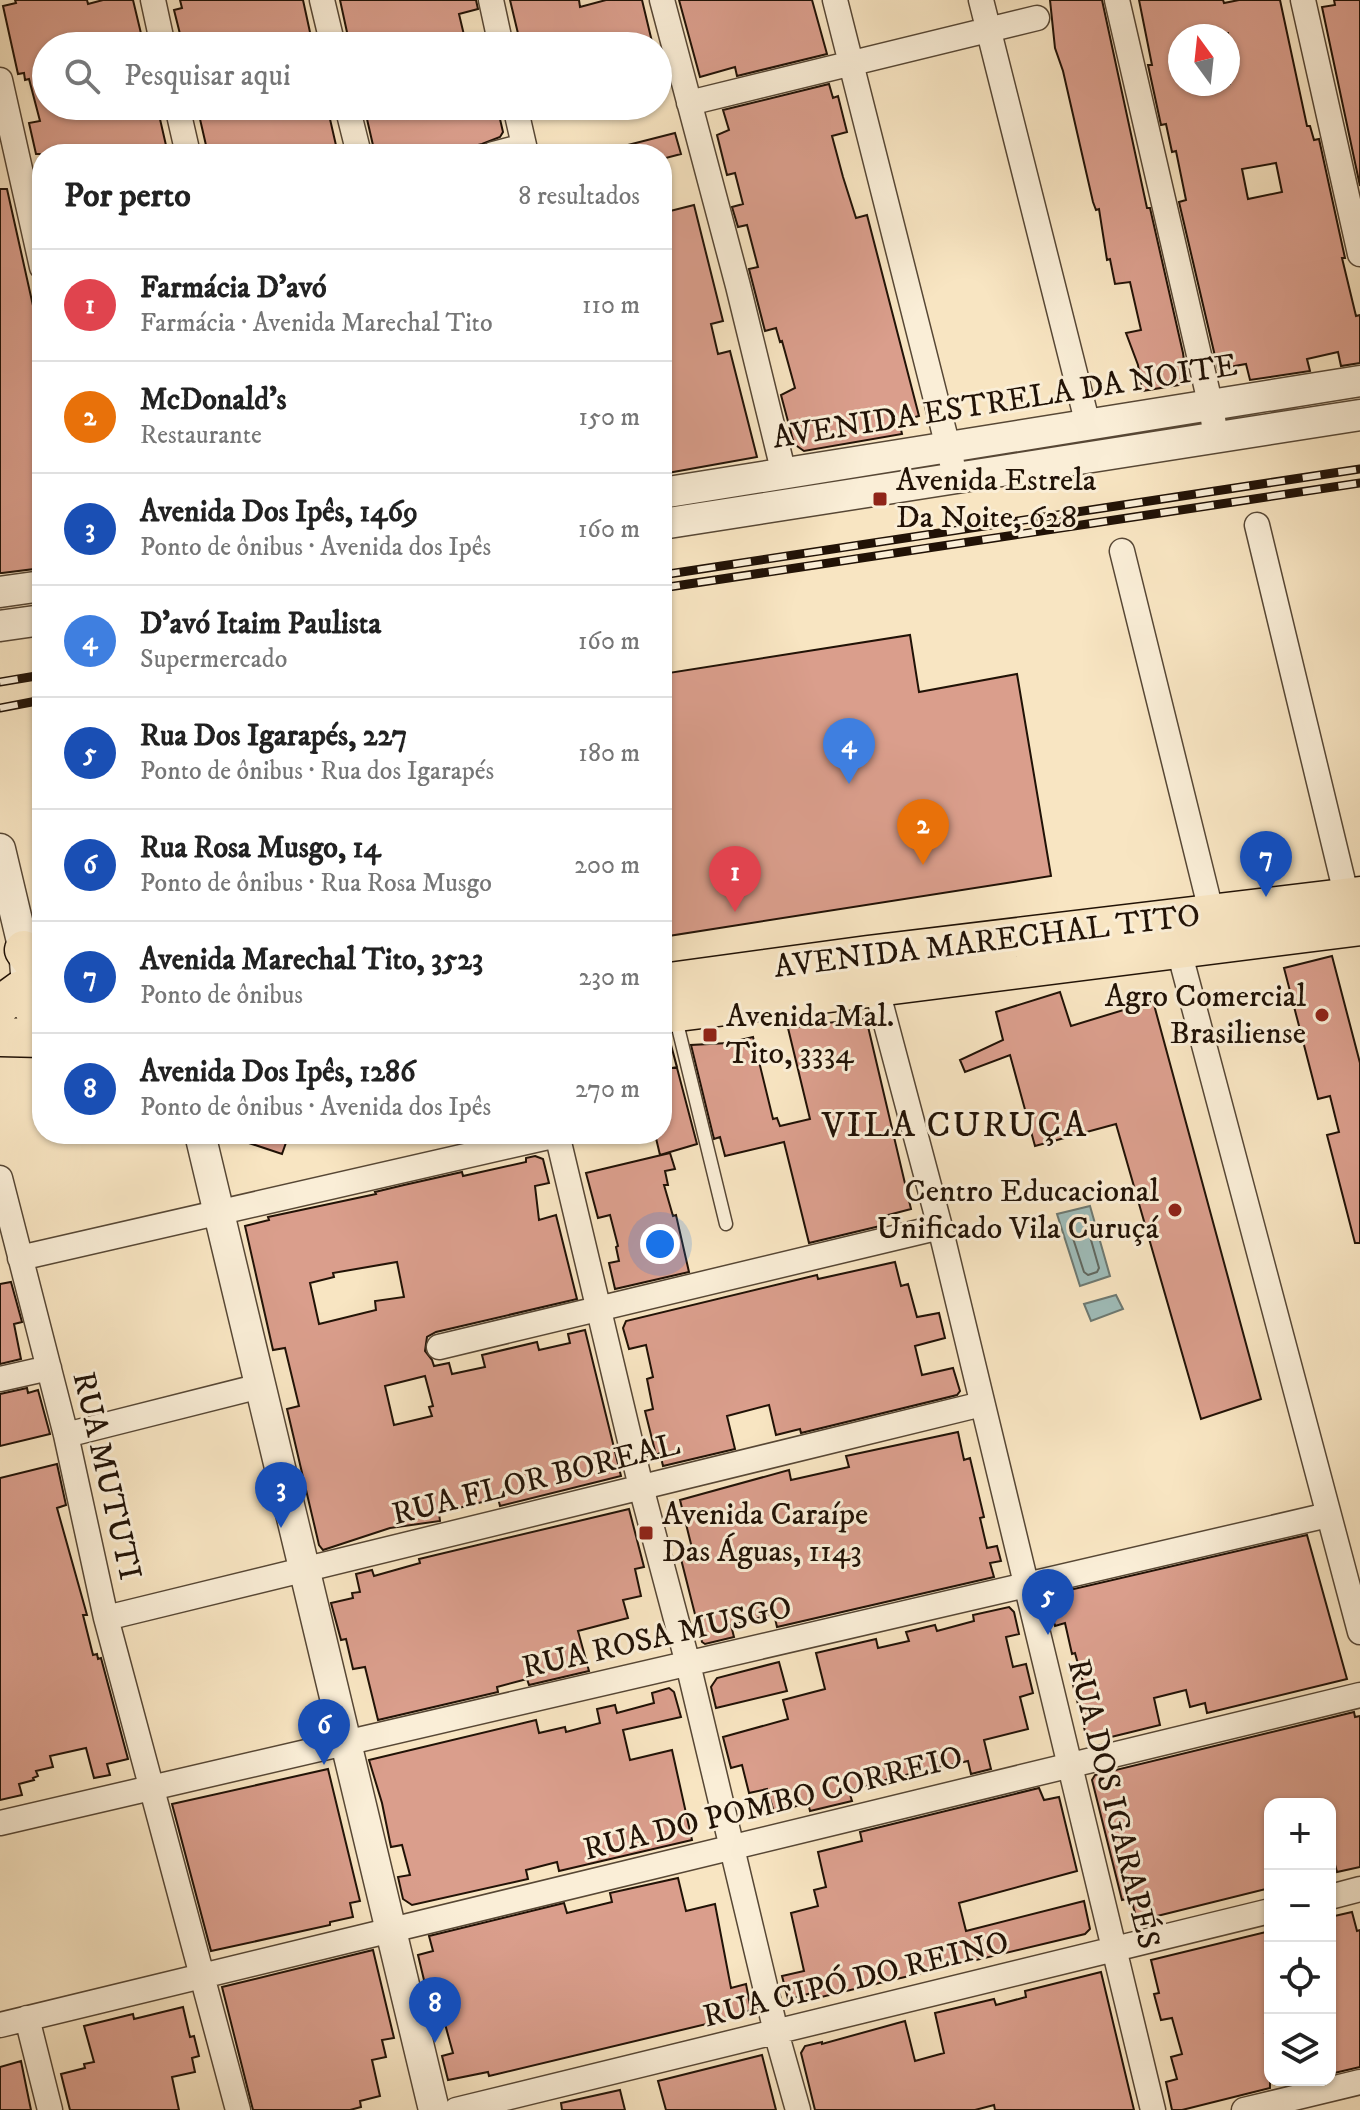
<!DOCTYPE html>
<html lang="pt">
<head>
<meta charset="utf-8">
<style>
	:root { --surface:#fff; --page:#f6f6f6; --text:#222; --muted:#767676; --line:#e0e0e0; --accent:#8f2418 }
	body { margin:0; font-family:"IM FELL DW Pica",serif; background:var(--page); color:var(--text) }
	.controls { position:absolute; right:24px; bottom:24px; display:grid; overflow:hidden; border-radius:16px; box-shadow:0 2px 6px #0004 }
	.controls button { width:72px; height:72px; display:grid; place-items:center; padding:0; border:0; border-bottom:2px solid var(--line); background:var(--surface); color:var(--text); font:40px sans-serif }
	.compass { position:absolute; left:1168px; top:24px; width:72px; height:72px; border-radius:50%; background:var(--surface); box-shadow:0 2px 6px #0004; rotate:345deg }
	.you { position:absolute; left:660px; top:1244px; width:28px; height:28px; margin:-20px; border:6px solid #fff; border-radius:50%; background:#1a73e8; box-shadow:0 0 0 12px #1a73e833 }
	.badge { display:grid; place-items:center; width:52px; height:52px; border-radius:50%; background:var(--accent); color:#fff; font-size:26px; font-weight:700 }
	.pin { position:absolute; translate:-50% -66px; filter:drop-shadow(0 2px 4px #0008) }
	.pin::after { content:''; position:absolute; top:42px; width:28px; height:24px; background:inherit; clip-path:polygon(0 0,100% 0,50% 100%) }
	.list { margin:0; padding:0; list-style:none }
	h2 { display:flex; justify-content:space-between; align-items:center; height:104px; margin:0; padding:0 32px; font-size:34px }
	h2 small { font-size:26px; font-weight:400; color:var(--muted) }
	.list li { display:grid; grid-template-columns:52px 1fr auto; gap:24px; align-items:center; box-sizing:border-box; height:112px; padding:0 32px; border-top:2px solid var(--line) }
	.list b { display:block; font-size:30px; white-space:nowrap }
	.list p { margin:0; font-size:26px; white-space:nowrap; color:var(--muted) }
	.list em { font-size:26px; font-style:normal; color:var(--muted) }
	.icon { flex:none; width:44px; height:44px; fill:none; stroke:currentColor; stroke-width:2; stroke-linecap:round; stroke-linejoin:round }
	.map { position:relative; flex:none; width:1360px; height:2110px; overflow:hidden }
	.search { position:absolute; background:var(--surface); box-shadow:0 2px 6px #0004; left:32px; top:32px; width:640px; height:88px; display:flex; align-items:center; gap:20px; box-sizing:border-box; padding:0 28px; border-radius:44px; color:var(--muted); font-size:30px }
	.panel { position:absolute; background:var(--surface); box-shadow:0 2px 6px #0004; left:32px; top:144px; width:640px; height:1000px; border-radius:32px }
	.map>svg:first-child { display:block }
	.water { fill:#9fbdba; stroke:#6d7972; stroke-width:2 }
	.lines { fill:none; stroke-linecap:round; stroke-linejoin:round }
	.shore { stroke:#606860; stroke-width:2 }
	.building { fill:#da9e8c; stroke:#211206; stroke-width:2; fill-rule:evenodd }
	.service-casing { stroke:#574735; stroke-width:15 }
	.minor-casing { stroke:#574735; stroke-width:27 }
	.tertiary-casing { stroke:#574735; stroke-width:33 }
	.primary-casing { stroke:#211206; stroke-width:41 }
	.service { stroke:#faeed7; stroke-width:12 }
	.minor { stroke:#faeed7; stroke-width:24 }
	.tertiary { stroke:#faeed7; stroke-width:30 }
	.primary { stroke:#f8e5c2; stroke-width:38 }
	.rail-casing { stroke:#211206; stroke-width:9 }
	.rail { stroke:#faeed7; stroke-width:6; stroke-dasharray:18; stroke-linecap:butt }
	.poi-dot { fill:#8f2418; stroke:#faeed7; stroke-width:3 }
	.labels { text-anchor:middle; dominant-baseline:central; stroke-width:6; stroke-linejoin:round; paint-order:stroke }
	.street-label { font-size:32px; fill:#211206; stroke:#faeed7 }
	.poi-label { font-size:32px; fill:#211206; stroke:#faeed7; text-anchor:start }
	.quarter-label { font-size:36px; letter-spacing:2px; fill:#211206; stroke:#faeed7 }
</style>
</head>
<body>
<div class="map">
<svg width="1360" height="2110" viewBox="0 0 1360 2110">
	<rect width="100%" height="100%" fill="#f8e5c2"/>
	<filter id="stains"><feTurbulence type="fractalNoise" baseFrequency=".0025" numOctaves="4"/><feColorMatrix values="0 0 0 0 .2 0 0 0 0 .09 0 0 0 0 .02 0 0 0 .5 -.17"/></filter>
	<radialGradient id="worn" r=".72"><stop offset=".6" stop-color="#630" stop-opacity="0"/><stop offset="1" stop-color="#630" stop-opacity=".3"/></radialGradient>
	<!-- water -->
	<path class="water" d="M1090,1206L1110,1276L1080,1286L1057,1214Z
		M1116,1295L1123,1309L1091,1321L1084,1304Z"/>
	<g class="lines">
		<!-- shore -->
		<path class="shore" d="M1082,1217L1085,1219L1099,1268L1097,1272L1088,1275L1084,1272L1068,1223L1071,1219Z"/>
	</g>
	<!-- building -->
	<path class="building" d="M15,0H87L88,4L103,0H133L144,46H46V106H157L168,154H36L29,123L40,121L29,79L25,80L24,73L18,74L3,6L16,3Z
		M180,0H303L313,46H183L174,10L182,8Z
		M340,0H476L478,9L459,14L464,35L422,46H350Z
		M510,0H579L580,7L606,0H642L653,46H521Z
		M679,0H812L827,54L737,76L735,67L700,77Z
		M1050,0H1102L1147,208H1150L1183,353L1187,382L1185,384L1142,391L1138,365L1126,333L1141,330L1130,282L1115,284L1110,259L1107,260L1099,209L1096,210L1093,202L1063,71L1055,48Z
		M1139,0H1223L1224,3L1239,0H1280L1307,126H1310L1314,140L1319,139L1345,258H1342L1356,316L1360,315V363L1341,366L1338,352L1307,359L1310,371L1250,380L1246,364L1218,369L1179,202L1186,200L1176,151L1172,152L1166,124L1161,125L1148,65H1152ZM1228,33L1230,84H1180V36ZM1276,163L1282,192L1248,199L1242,169Z
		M1334,0H1360V186L1322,7L1335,5Z
		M829,84L833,98L838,96L847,132L832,136L843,177L856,218L867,215L919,416L899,421L902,434L804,451L794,444L781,395L795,388L782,341L780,342L776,328L765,331L749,269L758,267L747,225L738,227L732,207L743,204L735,173L727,175L717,135L729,130L723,110Z
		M197,106H327L338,154H260L259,151L246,154H208Z
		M364,106H497L503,132L500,137L482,144L442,154H375Z
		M675,133L681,154L662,159V154H617L616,148Z
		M0,189H7L42,346V568L2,573H0Z
		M694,205L723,321L711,324L718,354L730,351L757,457L662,474V213Z
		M910,635L919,692L1017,674L1051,876L662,937V674Z
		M1332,956L1360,1063V1243H1355L1327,1135L1339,1132L1330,1096L1318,1099L1284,968Z
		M1060,992L1071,1026L1153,1001L1261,1399L1201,1419L1116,1124L1035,1146L1010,1055L965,1072L960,1060L1003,1040L996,1012Z
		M866,1018L911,1209L877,1218L880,1226L809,1243L784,1142L725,1156L720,1137L714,1139L691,1045L728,1043L753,1037L773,1119L777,1118L780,1126L810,1119L788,1028Z
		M671,1045L697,1144L660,1155L655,1134H662V1070L677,1067Z
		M232,1134H289L282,1154L231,1137Z
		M670,1153L675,1169L665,1171L668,1185H664L673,1216L676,1215L689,1272L615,1289L609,1263L619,1261L616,1247L618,1246L610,1215L598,1218L586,1173Z
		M535,1156L543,1159L549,1183L535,1186L539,1220L556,1215L577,1299L436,1332L427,1337L425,1351L432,1360L434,1366L449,1363L452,1374L485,1367L482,1355L537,1342L539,1350L570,1343L568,1334L585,1330L621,1476L500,1506L498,1498L439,1513L440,1521L390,1528L323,1550L319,1545L287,1409L299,1406L285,1348L273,1350L245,1226L269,1220L268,1217L376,1194L375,1192L404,1185L462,1172L463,1176L526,1162V1158ZM397,1262L404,1297L375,1301L376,1310L319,1324L310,1283L334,1277L333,1273ZM425,1376L433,1406L429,1407L432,1416L394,1425L385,1386Z
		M895,1262L901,1286L908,1284L917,1317L939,1313L945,1338L915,1346L922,1375L953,1368L960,1391L957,1395L801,1433L800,1429L776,1435L769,1405L727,1416L735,1449L663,1466L660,1453L656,1455L645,1411L653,1409L647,1379L653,1377L646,1345L629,1349L623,1328L626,1321L817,1275L818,1279Z
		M11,1282L22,1322L14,1324L21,1359L0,1364V1284Z
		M27,1388L28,1393L38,1390L50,1434L0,1446V1394Z
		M958,1432L964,1460L970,1458L984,1517L980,1518L987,1548L997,1546L1001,1561L990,1563L994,1577L777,1627L774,1614L731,1625L734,1637L705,1644L702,1642L681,1559L694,1556L680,1500L789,1470L791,1480L849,1467L846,1456Z
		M57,1464L66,1505L57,1508L87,1615H83L93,1655L97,1654L98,1659L101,1658L128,1759L107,1764L110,1775L94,1778L86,1748L50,1756L53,1767L36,1771L38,1776L33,1778L34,1780L19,1784L22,1795L0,1800V1478Z
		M629,1509L644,1567L635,1569L641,1596L623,1600L628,1618L578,1631L589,1671L529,1685L527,1679L497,1687L498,1692L378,1720L365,1667L353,1669L346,1639L341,1640L331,1603L353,1598L352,1593L360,1592L356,1574L372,1570L374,1576L420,1563L419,1559Z
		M1307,1535L1347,1679L1207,1713L1205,1703L1190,1707L1186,1690L1154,1698L1160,1725L1111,1737L1110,1732L1087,1739L1073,1685L1083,1682L1075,1653L1072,1654L1065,1623L1055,1626L1049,1603L1052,1594Z
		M1009,1607L1014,1612L1019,1634L1006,1637L1013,1667L1026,1664L1033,1693L1020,1697L1028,1729L984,1740L991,1769L971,1774L968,1761L892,1778L849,1791L852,1801L810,1811L808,1803L774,1812L767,1789L749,1793L742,1765L731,1768L723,1737L788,1719L783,1700L825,1689L816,1653L876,1639L878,1648L909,1641L906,1632L935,1625L937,1631L974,1621L973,1615Z
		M779,1662L787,1691L716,1708L711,1687L717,1678Z
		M669,1688L674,1692L681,1717L623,1730L630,1760L672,1750L692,1840L559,1871L557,1862L526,1870L528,1879L412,1905L403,1899L398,1877L410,1875L402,1845L391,1847L382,1803L369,1760L536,1720L539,1733L565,1727L566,1732L600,1723L597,1709L615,1705L617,1713L654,1703L652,1693Z
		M1354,1712L1355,1717L1360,1716V1867L1337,1872L1333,1857L1330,1858V1804H1270V1888L1137,1921L1131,1898L1122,1900L1092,1780L1095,1775Z
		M328,1769L360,1901L350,1903L353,1917L330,1922V1925L211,1951L172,1804Z
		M1039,1788L1044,1800L1059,1797L1077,1871L959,1903L966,1931L1084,1901L1090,1929L1085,1934L817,1998L816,1992L788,1999L782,1976L804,1971L791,1913L818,1906L814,1890L826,1887L818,1852L862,1841L860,1832Z
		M678,1878L686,1911L715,1904L731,1988L746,1984L751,2010L740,2013V2016L489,2076L488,2072L448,2080L442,2056L453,2053L445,2024L435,2026L418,1955L433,1951L429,1936L564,1903L567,1913L612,1902L610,1893Z
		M1352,1912L1357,1931L1360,1930V2067L1330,2074V1917Z
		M1270,1931V2033L1265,2034L1270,2056V2088L1182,2110H1172L1166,2082L1177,2079L1171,2057L1182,2054L1172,2018L1161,2020L1154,1994L1159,1993L1151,1960Z
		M373,1950L394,2038L382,2040L386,2057L372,2060L380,2096L360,2101L361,2107L350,2110H253L222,1987Z
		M1101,1972L1134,2110H995L994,2105L975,2110H815L801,2053L805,2046L822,2042V2044L905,2021L915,2061L944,2053L935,2013L994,1999L996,2005L1026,1997L1025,1991Z
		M183,2007L190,2037L194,2036L199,2056L192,2058L195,2072L172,2077L179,2110H70L61,2074L85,2068L84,2064L94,2062L84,2026L133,2014L134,2019Z
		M762,2055L776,2110H666L658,2081Z
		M21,2061L31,2110H0V2067Z
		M620,2090L625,2110H562L561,2103Z"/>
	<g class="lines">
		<!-- service casing -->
		<g class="service-casing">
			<path id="service" d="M675,1015L726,1224"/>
		</g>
		<!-- minor casing -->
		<g class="minor-casing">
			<path id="minor" d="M153,0L163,46
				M322,0L333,46
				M491,0L501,46
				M662,0L738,286L784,474
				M835,0L952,463
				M981,0L1088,425
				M1117,0L1211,407L1216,437
				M1303,0L1360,254
				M0,80L42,267
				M689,103L1037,18
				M177,106L188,154
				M347,106L359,154
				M515,106L526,154
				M493,154L524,146
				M1257,525L1347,898
				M1122,551L1212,915
				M1178,947L1360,1632
				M873,975L940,1227L1153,2110
				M557,1134L641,1487L688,1664L776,2032L798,2110
				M0,1178L66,1435L106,1618L238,2110
				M20,1258L557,1135
				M439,1347L940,1227
				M0,1379L49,1368
				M66,1435L260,1386
				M106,1618L982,1404
				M0,1823L1328,1515
				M1330,1897L1360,1889
				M27,2018L50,2110
				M0,2025L1360,1695
				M456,2110L1270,1911
				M1244,2110L1360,2082"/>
		</g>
		<!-- tertiary casing -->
		<g class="tertiary-casing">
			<path id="tertiary" d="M662,493L1360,381
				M662,524L1360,415
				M0,592L42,586
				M0,626L42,620
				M0,849L24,950L26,973
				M200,1134L434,2110"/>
		</g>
		<!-- primary casing -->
		<g class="primary-casing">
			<path id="primary" d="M24,950L42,974
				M662,983L868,955L1360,896
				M0,1005L21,990L42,1021
				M662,1014L1360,926
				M0,1037L42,1038"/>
		</g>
		<!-- service -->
		<use href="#service" class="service"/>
		<!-- minor -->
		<use href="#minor" class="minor"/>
		<!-- tertiary -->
		<use href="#tertiary" class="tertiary"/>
		<!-- primary -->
		<use href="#primary" class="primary"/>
		<!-- rail casing -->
		<g class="rail-casing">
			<path id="rail" d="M662,575L1360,469
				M662,588L1360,483
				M0,682L42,675
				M0,708L42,700"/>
		</g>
		<!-- rail -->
		<use href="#rail" class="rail"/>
	</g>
	<!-- markers -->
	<g class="poi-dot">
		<rect x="872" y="491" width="16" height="16" rx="4"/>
		<circle cx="1322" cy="1015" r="8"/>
		<rect x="702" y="1027" width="16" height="16" rx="4"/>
		<circle cx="1175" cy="1210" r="8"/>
		<rect x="638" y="1525" width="16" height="16" rx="4"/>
	</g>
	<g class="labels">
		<!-- street labels -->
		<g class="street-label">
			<text transform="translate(1005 402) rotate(-9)">AVENIDA ESTRELA DA NOITE</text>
			<text transform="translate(987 942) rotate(-7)">AVENIDA MARECHAL TITO</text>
			<text transform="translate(106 1476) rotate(77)">RUA MUTUTI</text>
			<text transform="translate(536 1480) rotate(-14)">RUA FLOR BOREAL</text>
			<text transform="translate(657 1638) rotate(-13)">RUA ROSA MUSGO</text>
			<text transform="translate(773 1804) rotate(-14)">RUA DO POMBO CORREIO</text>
			<text transform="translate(1113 1804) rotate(76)">RUA DOS IGARAPÉS</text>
			<text transform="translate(856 1980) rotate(-14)">RUA CIPÓ DO REINO</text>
		</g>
		<!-- poi labels -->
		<g class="poi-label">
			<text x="896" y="481">Avenida Estrela<tspan x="896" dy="37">Da Noite, 628</tspan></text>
			<text x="1306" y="997" text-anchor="end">Agro Comercial<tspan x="1306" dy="37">Brasiliense</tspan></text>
			<text x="726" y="1017">Avenida Mal.<tspan x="726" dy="37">Tito, 3334</tspan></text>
			<text x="1159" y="1192" text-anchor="end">Centro Educacional<tspan x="1159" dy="37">Unificado Vila Curuçá</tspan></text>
			<text x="662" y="1515">Avenida Caraípe<tspan x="662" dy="37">Das Águas, 1143</tspan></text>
		</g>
		<!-- quarter labels -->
		<g class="quarter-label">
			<text x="955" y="1125">VILA CURUÇA</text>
		</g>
	</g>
	<rect width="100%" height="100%" filter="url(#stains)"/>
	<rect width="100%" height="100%" fill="url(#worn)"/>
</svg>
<div class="controls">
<button>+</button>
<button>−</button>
<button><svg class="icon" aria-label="locate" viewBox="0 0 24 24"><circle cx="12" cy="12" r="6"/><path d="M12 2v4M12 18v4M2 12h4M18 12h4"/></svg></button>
<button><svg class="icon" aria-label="layers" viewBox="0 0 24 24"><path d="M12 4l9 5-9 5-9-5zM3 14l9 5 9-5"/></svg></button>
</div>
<svg class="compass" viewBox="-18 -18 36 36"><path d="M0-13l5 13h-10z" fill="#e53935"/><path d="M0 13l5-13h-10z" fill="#767676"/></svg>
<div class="you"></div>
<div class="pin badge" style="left:735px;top:912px;background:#e0444e">1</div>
<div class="pin badge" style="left:923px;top:865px;background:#e8710a">2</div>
<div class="pin badge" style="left:281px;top:1528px;background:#1a4fb4">3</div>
<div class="pin badge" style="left:849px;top:784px;background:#3f7fe0">4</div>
<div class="pin badge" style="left:1048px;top:1635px;background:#1a4fb4">5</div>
<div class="pin badge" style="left:324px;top:1765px;background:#1a4fb4">6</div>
<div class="pin badge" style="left:1266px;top:897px;background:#1a4fb4">7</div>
<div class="pin badge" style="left:435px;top:2043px;background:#1a4fb4">8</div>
<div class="search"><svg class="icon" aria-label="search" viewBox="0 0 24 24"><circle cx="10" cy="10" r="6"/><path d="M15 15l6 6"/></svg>Pesquisar aqui</div>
<section class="panel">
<h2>Por perto<small>8 resultados</small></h2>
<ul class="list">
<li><span class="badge" style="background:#e0444e">1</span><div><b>Farmácia D'avó</b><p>Farmácia · Avenida Marechal Tito</p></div><em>110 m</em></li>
<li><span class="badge" style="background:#e8710a">2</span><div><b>McDonald's</b><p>Restaurante</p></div><em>150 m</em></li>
<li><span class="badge" style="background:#1a4fb4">3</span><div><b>Avenida Dos Ipês, 1469</b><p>Ponto de ônibus · Avenida dos Ipês</p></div><em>160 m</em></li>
<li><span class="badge" style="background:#3f7fe0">4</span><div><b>D’avó Itaim Paulista</b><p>Supermercado</p></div><em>160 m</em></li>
<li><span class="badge" style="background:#1a4fb4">5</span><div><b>Rua Dos Igarapés, 227</b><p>Ponto de ônibus · Rua dos Igarapés</p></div><em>180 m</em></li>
<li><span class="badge" style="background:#1a4fb4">6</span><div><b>Rua Rosa Musgo, 14</b><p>Ponto de ônibus · Rua Rosa Musgo</p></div><em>200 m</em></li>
<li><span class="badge" style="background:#1a4fb4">7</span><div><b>Avenida Marechal Tito, 3523</b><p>Ponto de ônibus</p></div><em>230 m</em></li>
<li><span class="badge" style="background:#1a4fb4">8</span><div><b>Avenida Dos Ipês, 1286</b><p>Ponto de ônibus · Avenida dos Ipês</p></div><em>270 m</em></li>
</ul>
</section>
</div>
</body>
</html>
